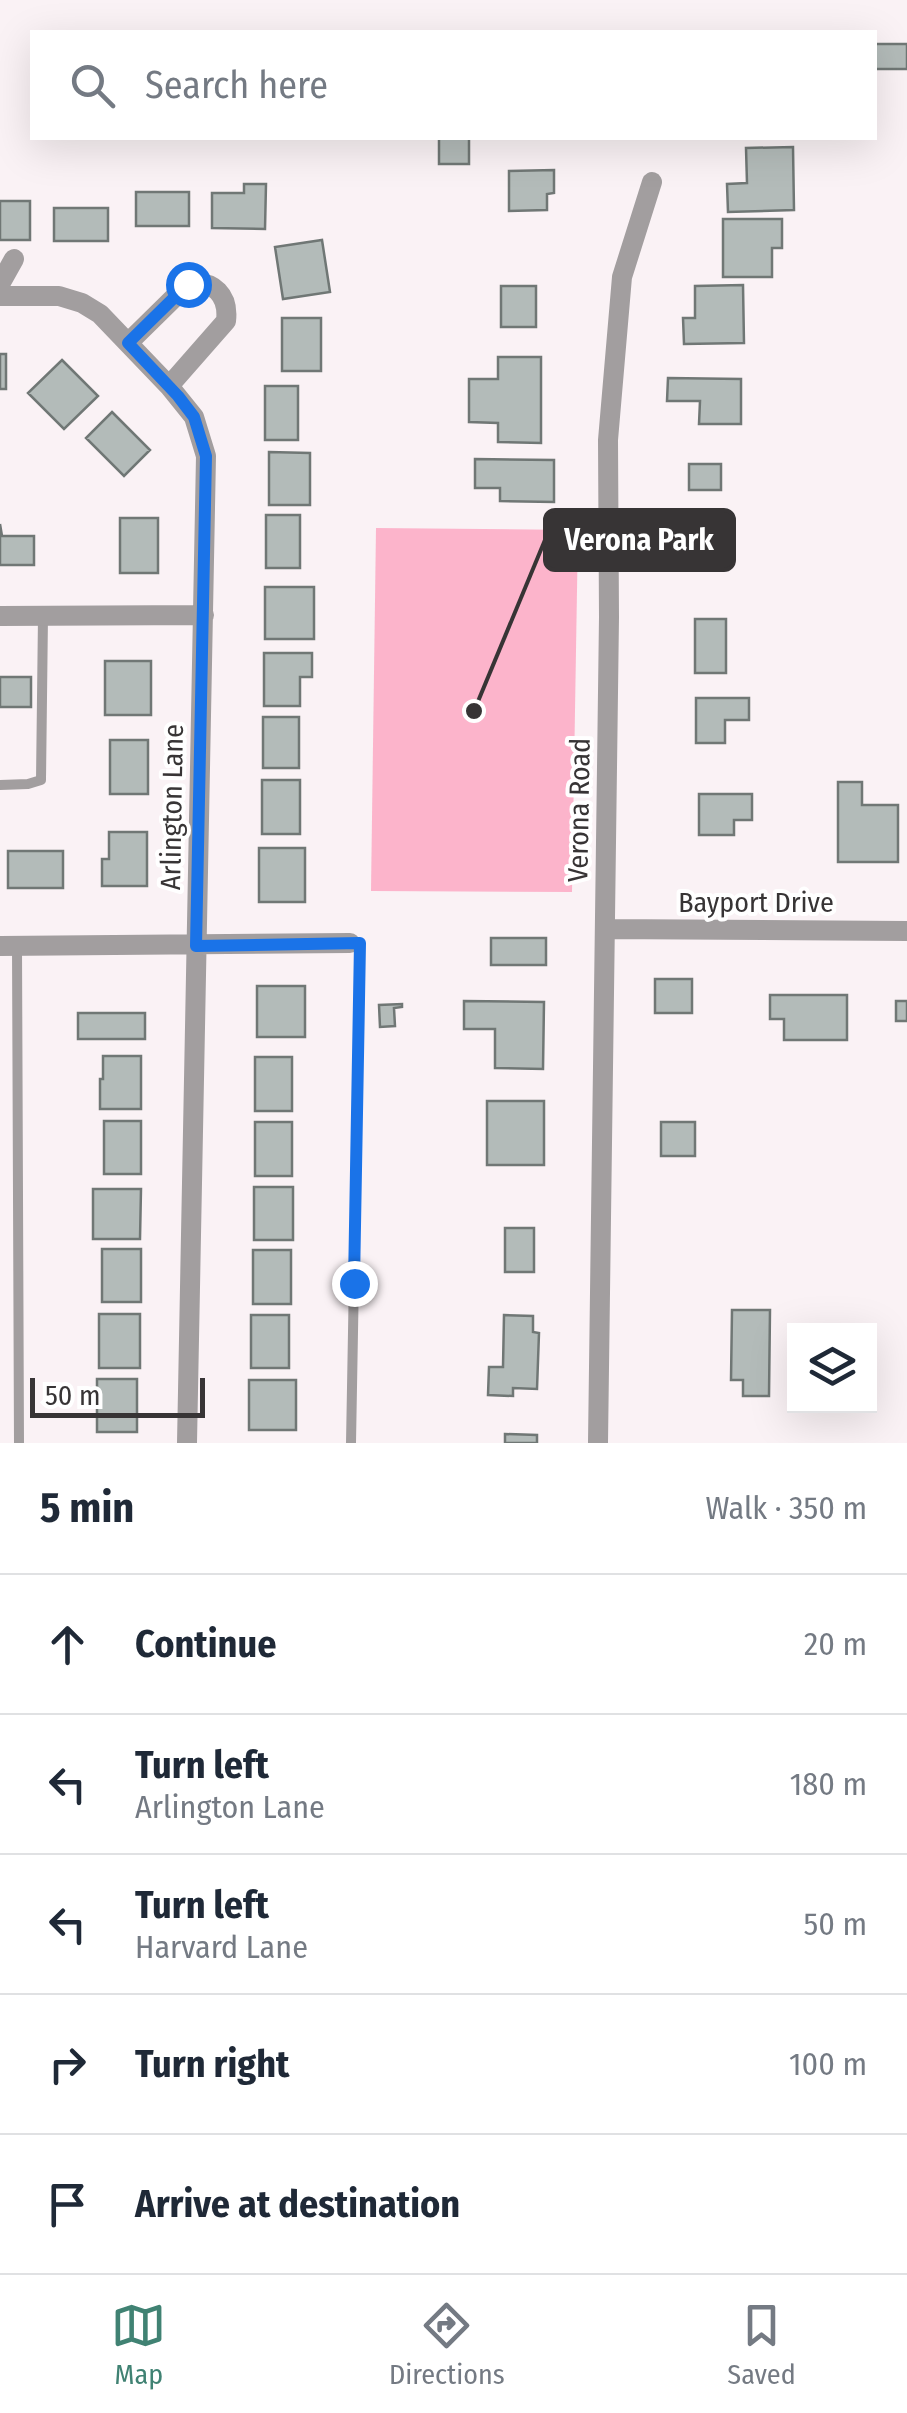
<!DOCTYPE html>
<html lang="en">
<head>
<meta charset="utf-8">
<style>
	:root { --surface:#fff; --page:#f2f2f3; --text:#1f2937; --muted:#747a83; --line:#e0e1e3; --accent:#408273 }
	body { margin:0; font-family:"Fira Sans Condensed",sans-serif; background:var(--page); color:var(--text) }
	.controls { position:absolute; right:30px; bottom:30px; display:grid; overflow:hidden; border-radius:0px; box-shadow:0 10px 40px #0002 }
	.controls button { width:90px; height:90px; display:grid; place-items:center; padding:0; border:0; border-bottom:2px solid var(--line); background:var(--surface); color:var(--text); font:50px sans-serif }
	.scale { position:absolute; left:30px; bottom:25px; width:175px; box-sizing:border-box; padding-left:10px; border:5px solid #373435; border-top:0; font-size:28px; line-height:35px; white-space:nowrap; color:#373435; -webkit-text-stroke:8px #fff; paint-order:stroke }
	.stop { position:absolute; width:30px; height:30px; margin:-22px; border:8px solid #1a73e8; border-radius:50%; background:#fff }
	.stop.end { background:#1a73e8; border-color:#fff; box-shadow:0 2px 10px #0008 }
	.list { margin:0; padding:0; list-style:none }
	h2 { display:flex; justify-content:space-between; align-items:center; height:130px; margin:0; padding:0 40px; font-size:42px }
	h2 small { font-size:32px; font-weight:400; color:var(--muted) }
	.list li { display:grid; grid-template-columns:65px 1fr auto; gap:30px; align-items:center; box-sizing:border-box; height:140px; padding:0 40px; border-top:2px solid var(--line) }
	.list b { display:block; font-size:38px; white-space:nowrap }
	.list p { margin:0; font-size:32px; white-space:nowrap; color:var(--muted) }
	.list em { font-size:32px; font-style:normal; color:var(--muted) }
	.icon { flex:none; width:55px; height:55px; fill:none; stroke:currentColor; stroke-width:2; stroke-linecap:round; stroke-linejoin:round }
	.map { position:relative; flex:none; width:907px; height:1443px; overflow:hidden }
	.search { position:absolute; background:var(--surface); box-shadow:0 10px 40px #0002; left:30px; right:30px; top:30px; height:110px; display:flex; align-items:center; gap:25px; box-sizing:border-box; padding:0 35px; border-radius:0px; color:var(--muted); font-size:38px }
	.sheet { height:830px; background:var(--surface) }
	nav { display:flex; justify-content:space-around; align-items:center; box-sizing:border-box; height:140px; border-top:2px solid var(--line); background:var(--surface); font-size:28px; color:var(--muted) }
	nav a { display:grid; justify-items:center; gap:5px }
	nav .on { color:var(--accent) }
	.map>svg:first-child { display:block }
	.green { fill:#fcb4cb }
	.building { fill:#b3bbb9; stroke:#707775; stroke-width:2.5 }
	.lines { fill:none; stroke-linecap:round; stroke-linejoin:round }
	.service { stroke:#a29e9f; stroke-width:10 }
	.minor { stroke:#a29e9f; stroke-width:20 }
	.route { stroke:#1a73e8; stroke-width:12 }
	.labels { text-anchor:middle; dominant-baseline:central; stroke-width:8; stroke-linejoin:round; paint-order:stroke }
	.street-label { font-size:28px; fill:#373435; stroke:#fff }
	.leader { fill:none; stroke:#373435; stroke-width:4 }
	.callout-dot { fill:#373435; stroke:#fff; stroke-width:4 }
	.callout { fill:#373435; stroke:#373435; stroke-width:4 }
	.callout-label { font-size:30px; text-anchor:middle; font-weight:bold; fill:#fff }
</style>
</head>
<body>
<div class="map">
<svg width="907" height="1443" viewBox="0 0 907 1443">
	<rect width="100%" height="100%" fill="#faf2f5"/>
	<!-- green -->
	<path class="green" d="M376,528L578,530L572,892L371,891Z"/>
	<!-- building -->
	<path class="building" d="M874,44H907V69H874Z
		M439,138H469V164H439Z
		M793,147L794,210L728,212L727,184L747,183L746,148Z
		M554,170V193L547,194V210L509,211V171Z
		M244,184H266L265,229L212,228V193H244Z
		M136,192H189V226H136Z
		M0,201H30V240H0Z
		M54,208H108V241H54Z
		M723,219H782V248H772V277H723Z
		M322,240L330,292L283,299L275,247Z
		M743,285L744,343L684,344L683,318H695V286Z
		M501,286H536V327H501Z
		M282,318H321V371H282Z
		M0,354H6V389H0Z
		M498,357H541V443L498,442V423L469,422V379H498Z
		M62,360L98,396L64,429L28,393Z
		M668,378L741,379V424H699L700,401H667Z
		M265,386H298V440H265Z
		M112,412L150,450L124,476L86,438Z
		M269,452L310,453V505H269Z
		M475,459L554,460V502L500,501V488H475Z
		M689,464H721V490H689Z
		M266,515H300V568H266Z
		M120,518H158V573H120Z
		M0,524L2,536H34V565H0Z
		M265,587H314V639H265Z
		M695,619H726V673H695Z
		M264,653H312V677H300V706H264Z
		M105,661H151V715H105Z
		M0,677H31V707H0Z
		M696,698H749V720H725V743H696Z
		M263,717H299V768H263Z
		M110,740H148V794H110Z
		M262,780H300V834H262Z
		M838,782H862V805H898V862H838Z
		M699,794H752V820H734V835H699Z
		M109,832H147V886H102V859H109Z
		M259,848H305V902H259Z
		M8,851H63V888H8Z
		M491,938H546V965H491Z
		M655,979H692V1013H655Z
		M257,986H305V1037H257Z
		M770,995H847V1040H784V1019H770Z
		M464,1001L544,1002L543,1069L495,1068V1029H464Z
		M896,1001H907V1021H896Z
		M402,1004V1007L394,1008L395,1026L380,1027L379,1005Z
		M78,1013H145V1039H78Z
		M103,1056H141V1109H100V1079H103Z
		M255,1057H292V1111H255Z
		M487,1101H544V1165H487Z
		M104,1121H141V1174H104Z
		M255,1122H292V1176H255Z
		M661,1122H695V1156H661Z
		M254,1187H293V1240H254Z
		M93,1189H141L140,1239H93Z
		M505,1228H534V1272H505Z
		M102,1249H141V1302H102Z
		M253,1250H291V1304H253Z
		M732,1310H770L769,1396H743V1380H731Z
		M99,1314H140V1368H99Z
		M251,1315H289V1368H251Z
		M504,1315L533,1316V1332L539,1333L537,1389L513,1388V1396L488,1395L489,1367H503Z
		M97,1379H137V1432H97Z
		M249,1380H296V1430H249Z
		M505,1434L537,1435V1443H505Z"/>
	<g class="lines">
		<!-- service -->
		<path class="service" d="M0,785L28,784L41,780L43,616
			M351,943H360L351,1443
			M17,946L19,1443"/>
		<!-- minor -->
		<path class="minor" d="M0,284L14,259
			M0,296H59L82,303L100,314L169,386L194,417L206,456L187,1443
			M128,343L188,284C214,279 229,296 226,321L169,386
			M0,616L204,615
			M605,929L907,931
			M0,946L350,943
			M598,1443L609,617L608,440L622,277L652,182"/>
	</g>
	<g class="lines">
		<!-- route -->
		<path class="route" d="M188,284L128,343L178,396L194,417L206,456L196,946L360,943L354,1283"/>
	</g>
	<g class="labels">
		<!-- street labels -->
		<g class="street-label">
			<text transform="translate(172 807) rotate(-89)">Arlington Lane</text>
			<text transform="translate(579 810) rotate(-89)">Verona Road</text>
			<text x="756" y="902">Bayport Drive</text>
		</g>
	</g>
	<!-- callouts -->
	<path class="leader" d="M474 711L545 540"/>
	<circle class="callout-dot" cx="474" cy="711" r="10"/>
	<rect class="callout" x="545" y="510" width="189" height="60" rx="10"/>
	<g class="callout-label">
		<text x="639" y="550">Verona Park</text>
	</g>
</svg>
<div class="controls">
<button><svg class="icon" aria-label="layers" viewBox="0 0 24 24"><path d="M12 4l9 5-9 5-9-5zM3 14l9 5 9-5"/></svg></button>
</div>
<div class="scale">50 m</div>
<div class="stop" style="left:188px;top:284px"></div>
<div class="stop end" style="left:354px;top:1283px"></div>
<div class="search"><svg class="icon" aria-label="search" viewBox="0 0 24 24"><circle cx="10" cy="10" r="6"/><path d="M15 15l6 6"/></svg>Search here</div>
</div>
<section class="sheet">
<h2>5 min<small>Walk · 350 m</small></h2>
<ul class="list">
<li><svg class="icon" aria-label="ahead" viewBox="0 0 24 24"><path d="M12 20V5M6 11l6-6 6 6"/></svg><div><b>Continue</b></div><em>20 m</em></li>
<li><svg class="icon" aria-label="left" viewBox="0 0 24 24"><path d="M17 20v-9H6M10 6l-5 5 5 5"/></svg><div><b>Turn left</b><p>Arlington Lane</p></div><em>180 m</em></li>
<li><svg class="icon" aria-label="left" viewBox="0 0 24 24"><path d="M17 20v-9H6M10 6l-5 5 5 5"/></svg><div><b>Turn left</b><p>Harvard Lane</p></div><em>50 m</em></li>
<li><svg class="icon" aria-label="right" viewBox="0 0 24 24"><path d="M7 20v-9h11M14 6l5 5-5 5"/></svg><div><b>Turn right</b></div><em>100 m</em></li>
<li><svg class="icon" aria-label="arrive" viewBox="0 0 24 24"><path d="M6 21V4h12l-3 4 3 4H6"/></svg><div><b>Arrive at destination</b></div></li>
</ul>
</section>
<nav>
<a class="on"><svg class="icon" aria-label="map" viewBox="0 0 24 24"><path d="M3 6l6-2 6 2 6-2v14l-6 2-6-2-6 2zM9 4v14M15 6v14"/></svg>Map</a>
<a><svg class="icon" aria-label="directions" viewBox="0 0 24 24"><path d="M12 3l9 9-9 9-9-9zM9 14v-3h6M13 9l2 2-2 2"/></svg>Directions</a>
<a><svg class="icon" aria-label="saved" viewBox="0 0 24 24"><path d="M7 4h10v16l-5-4-5 4z"/></svg>Saved</a>
</nav>
</body>
</html>
